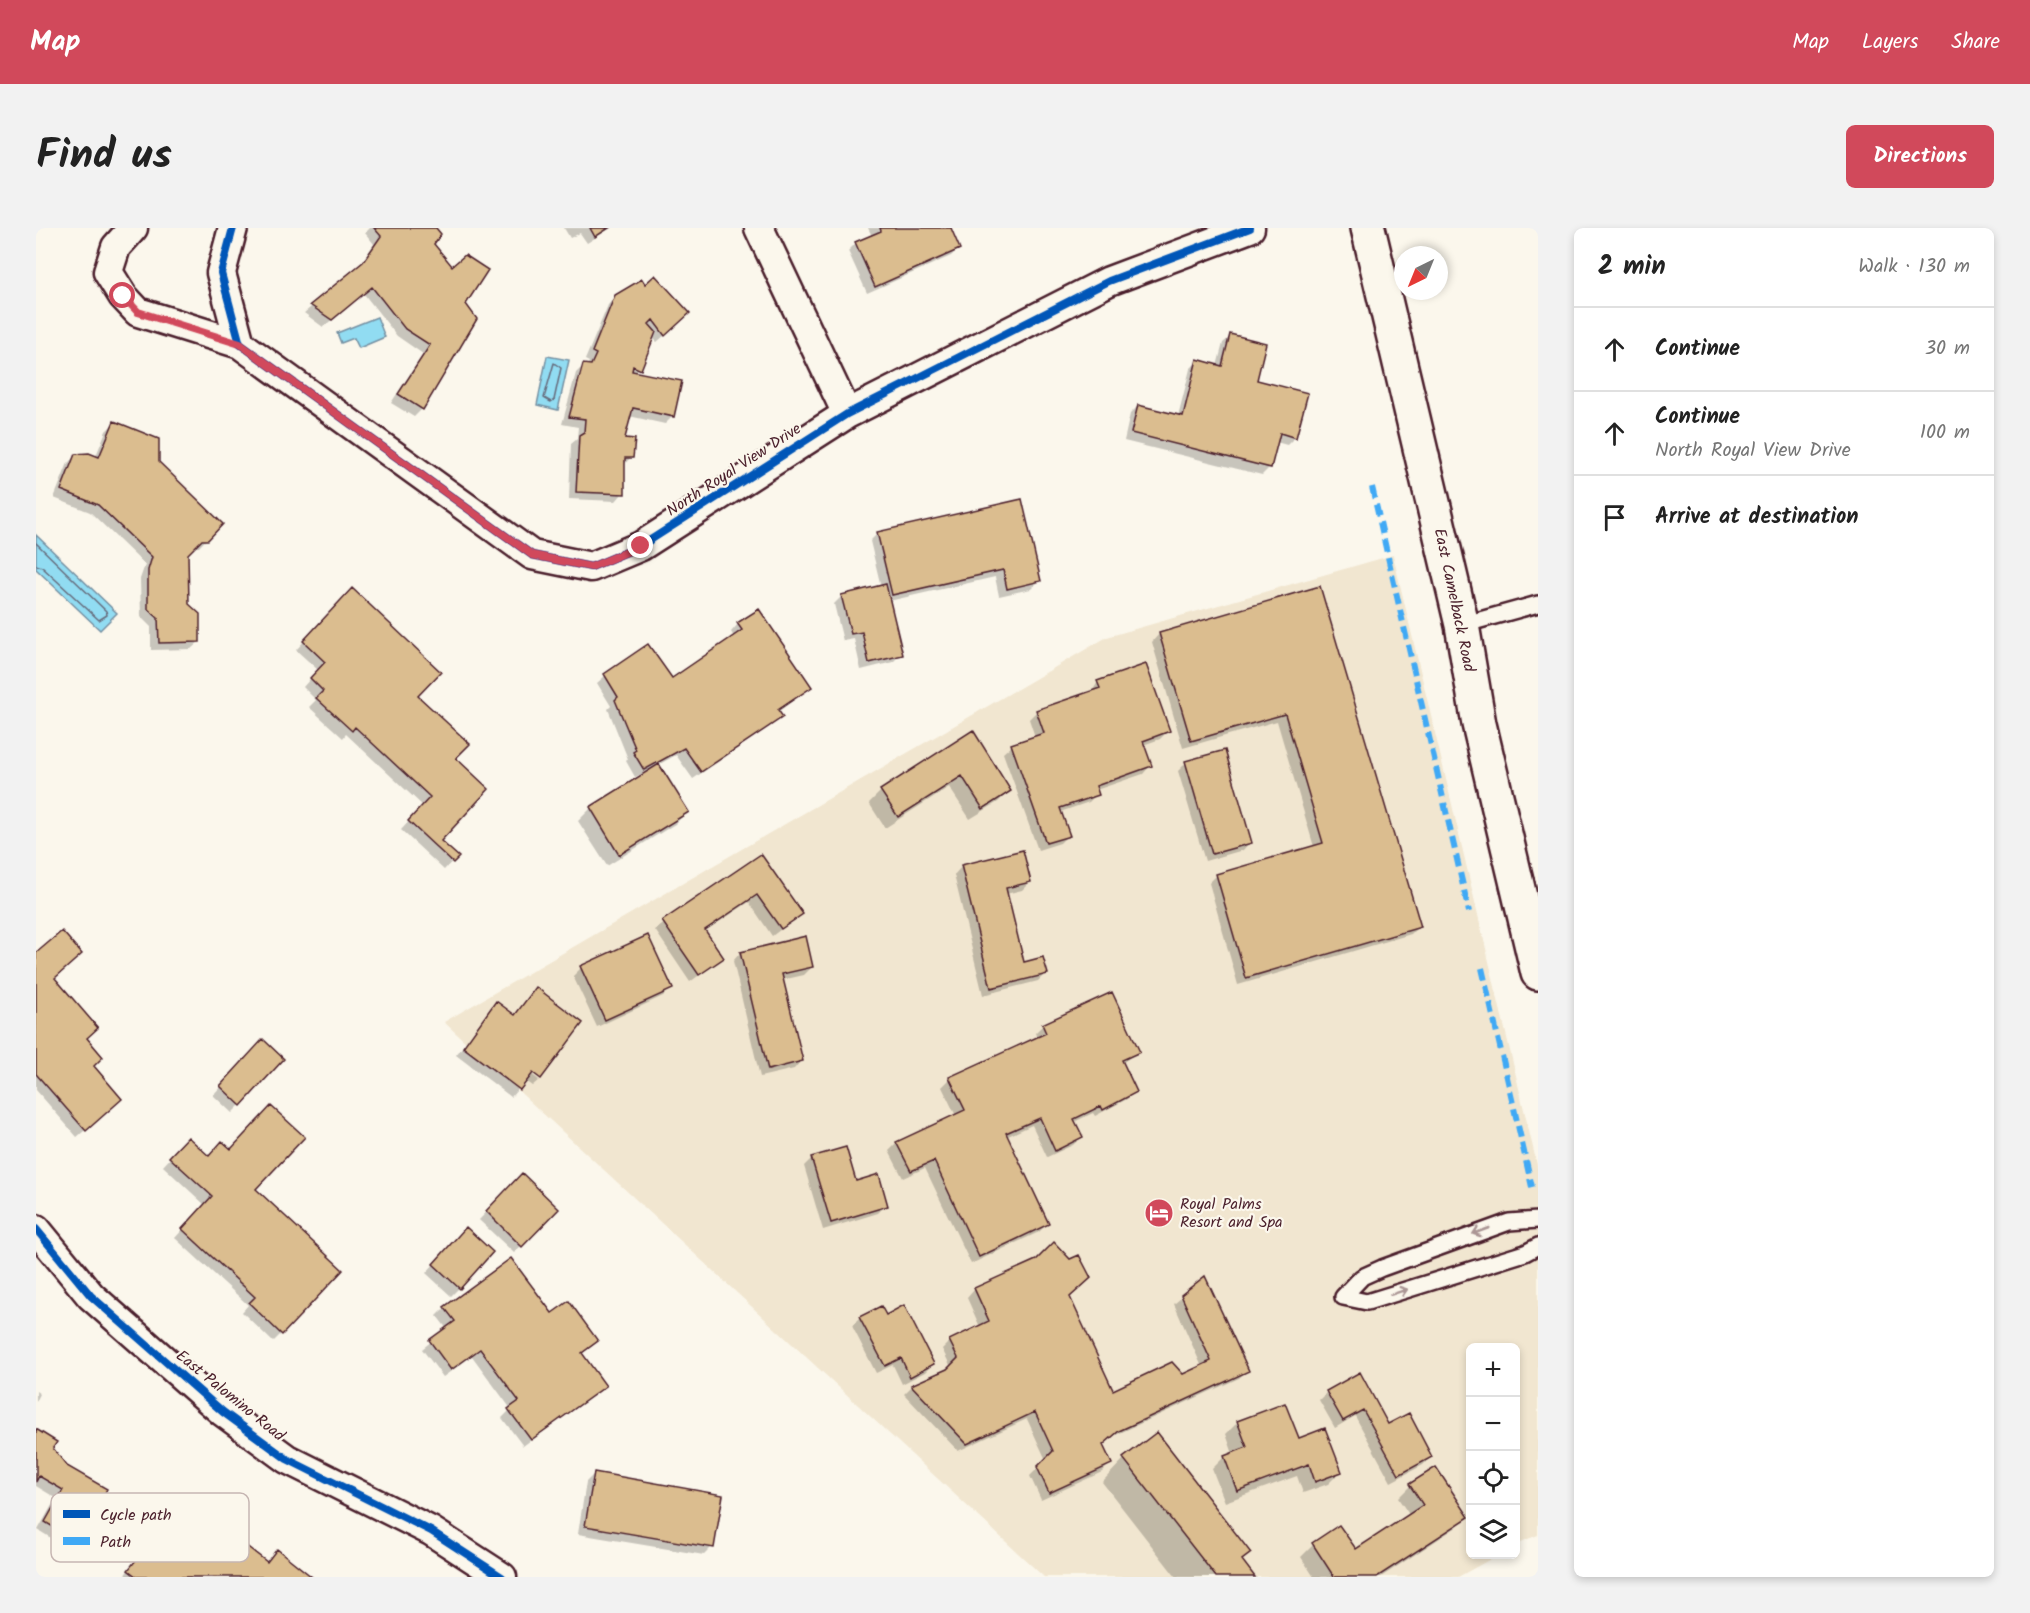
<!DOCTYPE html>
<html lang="en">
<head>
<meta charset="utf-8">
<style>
	:root { --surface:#fff; --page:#f2f2f2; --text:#222; --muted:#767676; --line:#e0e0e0; --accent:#d1495b }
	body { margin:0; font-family:Kalam,sans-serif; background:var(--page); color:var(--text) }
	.controls { position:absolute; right:18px; bottom:18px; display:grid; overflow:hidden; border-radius:9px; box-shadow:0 3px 9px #0003 }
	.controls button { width:54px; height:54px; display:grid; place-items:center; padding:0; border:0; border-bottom:2px solid var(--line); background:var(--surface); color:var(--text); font:30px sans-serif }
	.compass { position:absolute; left:1358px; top:18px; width:54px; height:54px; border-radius:50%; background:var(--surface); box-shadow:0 3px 9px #0003; rotate:223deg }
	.stop { position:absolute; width:18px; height:18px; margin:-14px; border:4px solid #d1495b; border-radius:50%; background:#fff }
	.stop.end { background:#d1495b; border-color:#fff; box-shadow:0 2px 6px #0008 }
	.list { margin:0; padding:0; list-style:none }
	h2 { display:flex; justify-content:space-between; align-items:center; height:78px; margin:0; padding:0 24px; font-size:26px }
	h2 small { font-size:20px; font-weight:400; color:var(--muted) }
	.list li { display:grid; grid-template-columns:39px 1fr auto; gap:18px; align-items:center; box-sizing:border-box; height:84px; padding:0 24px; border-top:2px solid var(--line) }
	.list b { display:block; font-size:22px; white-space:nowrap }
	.list p { margin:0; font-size:20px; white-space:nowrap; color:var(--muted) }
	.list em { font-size:20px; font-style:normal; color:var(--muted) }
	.icon { flex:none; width:33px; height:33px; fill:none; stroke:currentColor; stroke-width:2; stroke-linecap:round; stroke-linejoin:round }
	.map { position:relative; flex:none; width:1502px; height:1349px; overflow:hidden; border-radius:9px }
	header { display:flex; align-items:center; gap:36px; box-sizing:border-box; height:84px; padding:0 30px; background:var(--accent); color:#fff }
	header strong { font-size:28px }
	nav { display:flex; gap:33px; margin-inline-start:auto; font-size:21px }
	.intro { display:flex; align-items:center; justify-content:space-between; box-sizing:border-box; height:144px; padding:0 36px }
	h1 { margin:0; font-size:42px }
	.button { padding:15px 27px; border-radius:9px; background:var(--accent); color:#fff; font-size:21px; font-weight:700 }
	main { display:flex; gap:36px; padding:0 36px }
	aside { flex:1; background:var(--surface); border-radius:9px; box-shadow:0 3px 9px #0003 }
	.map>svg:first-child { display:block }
	.built { fill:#f1e6d0 }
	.water { fill:#91dcf2; stroke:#7590a2; stroke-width:1.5 }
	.shadow { fill:#0003 }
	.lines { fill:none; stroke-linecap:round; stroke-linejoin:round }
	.shore { stroke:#666b7b; stroke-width:1.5 }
	.building { fill:#dbbd8f; stroke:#4a1f2b; stroke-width:1.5 }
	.lane-casing { stroke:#4a1f2b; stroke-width:20 }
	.street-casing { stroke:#4a1f2b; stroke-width:33 }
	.primary-casing { stroke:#4a1f2b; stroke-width:38 }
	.lane { stroke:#fbf7ec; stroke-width:15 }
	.street { stroke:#fbf7ec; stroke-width:28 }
	.primary { stroke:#fbf7ec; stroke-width:33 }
	.quiet { stroke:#3fa9f5; stroke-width:6; stroke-dasharray:12 6; stroke-linecap:butt }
	.cycleway-casing { stroke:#fbf7ec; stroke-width:11 }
	.cycleway { stroke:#0057b8; stroke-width:8 }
	.oneway { stroke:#ab9695 }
	.route { stroke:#d1495b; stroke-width:8 }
	.labels { text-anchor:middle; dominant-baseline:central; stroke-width:4.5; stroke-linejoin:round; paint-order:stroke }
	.street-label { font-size:16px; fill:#4a1f2b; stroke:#fbf7ec }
	.poi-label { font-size:16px; fill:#4a1f2b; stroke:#fbf7ec; text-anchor:start }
	.key { fill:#fbf7ec; stroke:#c6b6b2; stroke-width:1.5 }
	.key-label { font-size:16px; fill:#4a1f2b }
</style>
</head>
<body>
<header>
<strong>Map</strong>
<nav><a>Map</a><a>Layers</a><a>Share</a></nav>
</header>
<div class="intro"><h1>Find us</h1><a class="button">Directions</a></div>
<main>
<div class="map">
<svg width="1502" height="1349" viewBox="0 0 1502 1349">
	<rect width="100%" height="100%" fill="#fbf7ec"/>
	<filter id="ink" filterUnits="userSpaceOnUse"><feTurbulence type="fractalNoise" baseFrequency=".0167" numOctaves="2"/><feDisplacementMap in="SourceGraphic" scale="12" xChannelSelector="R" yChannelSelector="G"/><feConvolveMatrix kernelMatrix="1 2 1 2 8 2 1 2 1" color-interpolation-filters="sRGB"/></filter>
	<g filter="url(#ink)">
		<!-- built -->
		<path class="built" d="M1357,327L1502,941V1307L1480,1316V1120H1434V1326L1462,1327L1422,1349H1008L408,794L1071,409Z"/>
		<!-- water -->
		<path class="water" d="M341,89L349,109L323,120L318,110L305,115L301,105Z
			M511,128L533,132L522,182L501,177Z
			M0,307L81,385L64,402L0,341Z"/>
		<!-- shadow -->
		<path class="shadow" d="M334,0H399L396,16L428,77L440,91L386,181L378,189L355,175L387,126L361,108L328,66L287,99L268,85L322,40L338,16L329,5Z
			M528,0H575L551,15L544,5L534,10Z
			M832,0H913L923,20L915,28L831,65L812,23L820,15L836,8Z
			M580,68L645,93L621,114L616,109L600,145L637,188L629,196L593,188L587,211L595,229L587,238V265L580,273L533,271L535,216L541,211L542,199L526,196L540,145L548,137L551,138L553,134L549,132L572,77Z
			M1195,108L1219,153L1259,209L1251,217L1240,214L1234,239L1226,247L1088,213L1094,186L1102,178L1142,188L1154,141L1162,133L1181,138L1187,115Z
			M78,195L185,296L163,319H157L150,326L151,376L163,414L155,421L115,422V399L105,389L104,351L109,337L54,284L18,270L32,235L40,227L59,230L70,203Z
			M985,272L1003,353L995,361L963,368L959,349L853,373L865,426L857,434L825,442L818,411L807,413L798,376L806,368L845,359L834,313L842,305Z
			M1283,359L1383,698L1375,706L1202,757L1173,655L1181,647L1278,619L1241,493L1147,520L1116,414L1123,406Z
			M308,370L380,468L418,530L403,613L420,629L408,642L365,602L387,578L310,506L307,510L273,479L280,472L267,459L282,442L260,422Z
			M702,396L774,459L742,484L745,488L737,496L657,551L640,527L622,537L651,584L639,596L571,638L542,593L554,581L611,546L609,544L599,549L590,533L592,531L572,481L575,478L561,455L569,448L635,452L698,409L695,404Z
			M1062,454L1132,503L1124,511L1107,517L1114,538L1107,546L1060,562L1061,566L1053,574L1024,584L1032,607L1024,615L1002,622L967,525L975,518L999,509L993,491L1001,483L1055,465Z
			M936,504L974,562L962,574L934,591L913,559L849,600L833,575L845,563Z
			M1150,535L1214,614L1207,622L1169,633L1142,543Z
			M986,624L994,654L986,662L970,666L987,735L1010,745L1002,753L947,767L918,647L925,639Z
			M725,628L765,686L736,708L713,674L668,704L686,730L654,754L619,702Z
			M704,725L776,739L768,747L746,752L765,833L758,841L724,849L697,733Z
			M0,727L18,750L49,810L56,838L76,879L41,909L0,862Z
			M545,740L635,761L627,768L561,799L537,748Z
			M460,775L492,839L490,842L503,852L496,858L489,853L475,869L420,827Z
			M1007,797L1102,824L1086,835L1099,863L1091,871L1059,888L1057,885L1038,894L1045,909L1037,917L1011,929L996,897L970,909L1011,996L1003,1004L935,1036L889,940L867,950L853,923L861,915L920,888L906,859L914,851L1001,810L999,805Z
			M219,821L204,877L196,885L177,867Z
			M152,911L172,930L195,923L218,962L245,1106L237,1114L206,1084L212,1077L139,1010L169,977L127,938Z
			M776,930L850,977L842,985L787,1002L768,938Z
			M486,947L521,981L478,1025L443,992Z
			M422,1009L423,1060L415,1068L390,1045Z
			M1001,1033L1033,1069L1076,1164L1147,1147L1166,1139L1138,1076L1168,1050L1211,1143L1203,1150L1073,1210L1065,1217L1074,1236L1066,1244L1005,1272L994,1248L1010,1232L991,1191L922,1223L868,1166L875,1159L911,1142L915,1139L906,1121L914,1113L944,1099L931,1070L938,1062Z
			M409,1080L515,1087L560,1113L545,1126L568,1158L487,1218L466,1190L475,1181L436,1128L407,1149L386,1121L411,1101L401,1088Z
			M849,1089L897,1136L889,1144L866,1156L857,1137L840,1145L816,1098L824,1090Z
			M1323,1146L1352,1198L1395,1229L1387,1237L1355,1254L1319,1188L1299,1200L1283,1172L1291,1164Z
			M0,1163L4,1166L0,1174Z
			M1202,1194L1262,1212L1304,1244L1292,1256L1267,1265L1261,1248L1189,1274L1176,1241L1188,1229L1197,1226L1190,1206Z
			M0,1203L59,1278L51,1286L45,1282L30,1307L23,1315L2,1302L20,1270L0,1258Z
			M1088,1231L1213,1325L1205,1333L1217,1349H1140L1066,1254Z
			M1400,1241L1431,1288L1419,1300L1345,1349H1278L1265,1329L1277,1317L1303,1299L1319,1324L1374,1288L1362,1270L1374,1258Z
			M558,1246L676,1319L668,1327L542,1306L550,1254Z
			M123,1303L176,1330L188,1316L230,1335L274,1349H87Z"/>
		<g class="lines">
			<!-- shore -->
			<path class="shore" d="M518,135L525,140L518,172L515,174L508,170Z
				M0,315L70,383L71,387L63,392L6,339L0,337"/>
		</g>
		<!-- building -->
		<path class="building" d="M338,0H400L405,6L398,16L416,38L429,27L452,42L430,76L441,91L387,182L362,166L394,117L369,101L336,59L296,92L274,77L327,34L345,8Z
			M554,0H573L559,9Z
			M844,0H915L924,21L839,59L819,14L845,3Z
			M619,47L654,85L629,108L617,92L613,96L620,104L605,142L597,138L596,143L646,153L638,189L597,180L589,210L599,211L597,230H589V266L540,264L543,207L548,204L549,191L533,189L547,136L555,137L560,126L556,124L579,67L606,51L609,56Z
			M1194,106L1230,115L1221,152L1272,165L1260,210L1244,205L1235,240L1095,205L1102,177L1147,188L1161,131L1186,138Z
			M78,193L123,211V234L187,296L172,312H166L152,326L153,376L164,386V414L123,415L122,390L112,381V342L116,329L62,277L25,262L39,226L53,225L63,229Z
			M986,271L1005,353L971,361L967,342L856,367L841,304Z
			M850,356L867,427L833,435L826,404L815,406L805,367Z
			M1284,358L1385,699L1210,750L1180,646L1287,615L1249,486L1155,513L1123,405Z
			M316,360L405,444L382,468L434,516L420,530L453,561L405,613L423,629L417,635L372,593L394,569L319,499L316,503L280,470L287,463L274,450L289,434L267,413Z
			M723,381L776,459L742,482L747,489L665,544L648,520L608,542L597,524L600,522L579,472L582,469L568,446L612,416L636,450L706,402L701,395Z
			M1110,436L1134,503L1107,513L1116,538L1060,558L1063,567L1024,580L1034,608L1010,615L975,516L1008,505L1000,482L1064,460L1061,453Z
			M937,502L975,563L947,581L926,548L862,589L844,562Z
			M1189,522L1216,615L1176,626L1149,533Z
			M623,536L653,584L583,627L554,579Z
			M987,622L995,654L970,660L988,734L1007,729L1012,746L955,760L925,637Z
			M725,626L767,686L745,701L721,667L669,702L688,730L663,747L626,693Z
			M26,703L46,726L19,750L62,800L51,810L67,829L58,838L86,871L50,903L0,846V725Z
			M612,707L637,761L569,792L544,738Z
			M770,708L777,739L746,746L767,833L732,842L704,724Z
			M500,759L547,795L505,851L497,845L484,862L427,819L460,773L479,787Z
			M1076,764L1104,824L1086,832L1101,864L1067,882L1065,878L1038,891L1047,909L1019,923L1004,890L970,905L1013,996L943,1029L898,933L875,943L860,914L929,882L913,849L1010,805L1006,796Z
			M227,811L248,831L205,878L184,858Z
			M235,878L269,909L220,961L307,1042L246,1107L213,1075L219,1069L146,1001L176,968L133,929L152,909L173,928L186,913L195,921Z
			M810,919L820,953L843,946L852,978L795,995L775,929Z
			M486,945L523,981L486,1019L450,983Z
			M430,999L457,1024L424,1061L397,1036Z
			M1018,1014L1034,1031L1043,1027L1055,1050L1034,1069L1077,1162L1136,1134L1147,1146L1175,1133L1145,1067L1169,1048L1213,1143L1083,1203L1067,1217L1076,1236L1013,1265L1001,1239L1017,1223L999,1184L931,1216L875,1157L911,1141L922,1130L913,1112L953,1093L938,1060L1000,1032Z
			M475,1030L516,1085L533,1073L562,1113L546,1125L570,1158L495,1212L472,1181L483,1173L444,1121L415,1142L393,1112L419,1093L408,1079Z
			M868,1077L898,1136L874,1149L865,1130L849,1138L823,1089L845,1078L850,1087Z
			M1324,1144L1352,1196L1373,1185L1396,1229L1363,1247L1327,1182L1307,1193L1290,1163Z
			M1249,1175L1263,1210L1289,1200L1306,1244L1279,1254L1273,1236L1201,1263L1188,1228L1211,1219L1201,1193Z
			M0,1201L21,1214L17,1220L31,1238L71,1261L61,1279L51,1273L32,1308L9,1294L27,1262L3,1248L0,1254Z
			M1121,1204L1215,1325L1206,1332L1219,1349H1180L1087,1230Z
			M1400,1239L1433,1289L1341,1349H1298L1276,1315L1303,1297L1320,1321L1387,1277L1373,1256Z
			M558,1244L687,1267L678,1320L549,1298Z
			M131,1293L177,1329L195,1306L231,1334L241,1321L276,1349H101L92,1342Z"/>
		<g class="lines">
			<!-- lane casing -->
			<g class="lane-casing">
				<path id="lane" d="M1426,397L1502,376
					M1307,1069L1326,1049L1346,1040L1473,994L1502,992
					M1307,1069L1331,1074L1489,1025L1502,1018"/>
			</g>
			<!-- street casing -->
			<g class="street-casing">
				<path id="street" d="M97,0L80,19L72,44L87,68L102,84L204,116
					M197,0L185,45L204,116L496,327L555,339L605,318L811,186L1073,53L1214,0
					M723,0L811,186
					M0,1001L55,1068L187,1184L251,1231L395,1303L466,1349"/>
			</g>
			<!-- primary casing -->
			<g class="primary-casing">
				<path id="primary" d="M1332,0L1426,397L1443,496L1502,745"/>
			</g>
			<!-- lane -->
			<use href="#lane" class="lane"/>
			<!-- street -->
			<use href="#street" class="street"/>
			<!-- primary -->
			<use href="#primary" class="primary"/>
			<!-- quiet -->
			<path class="quiet" d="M1336,259L1433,684
				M1446,740L1496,959"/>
			<!-- cycleway casing -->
			<g class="cycleway-casing">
				<path id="cycleway" d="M197,0L185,45L204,116L496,327L555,339L605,318L811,186L1073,53L1214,0
					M0,1001L55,1068L187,1184L251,1231L395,1303L466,1349"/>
			</g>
			<!-- cycleway -->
			<use href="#cycleway" class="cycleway"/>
		</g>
		<!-- one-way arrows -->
		<defs><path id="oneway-shaft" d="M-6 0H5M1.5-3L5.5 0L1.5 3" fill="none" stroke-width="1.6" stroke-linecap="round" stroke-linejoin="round" transform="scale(1.5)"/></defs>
		<g class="oneway">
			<use href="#oneway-shaft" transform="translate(1445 1003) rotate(160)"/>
			<use href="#oneway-shaft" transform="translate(1363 1064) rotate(-18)"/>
		</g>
	</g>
	<g class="lines" filter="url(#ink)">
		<!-- route -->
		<path class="route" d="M87,68L102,84L204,116L496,327L555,339L605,318"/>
	</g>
	<!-- icons -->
	<defs>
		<g id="hotel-disc" transform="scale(1.5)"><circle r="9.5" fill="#d1495b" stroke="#fbf7ec"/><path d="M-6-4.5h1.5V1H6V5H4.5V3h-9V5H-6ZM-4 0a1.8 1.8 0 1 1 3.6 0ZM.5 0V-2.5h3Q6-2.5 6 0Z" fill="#fff"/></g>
	</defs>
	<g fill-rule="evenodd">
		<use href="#hotel-disc" x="1123" y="985"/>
	</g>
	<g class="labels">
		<!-- street labels -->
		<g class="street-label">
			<text transform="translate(698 242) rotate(-33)">North Royal View Drive</text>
			<text transform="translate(1418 372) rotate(78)">East Camelback Road</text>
			<text transform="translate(194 1168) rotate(39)">East Palomino Road</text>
		</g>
		<!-- poi labels -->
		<g class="poi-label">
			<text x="1144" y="976">Royal Palms<tspan x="1144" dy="18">Resort and Spa</tspan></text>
		</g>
	</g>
	<!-- legend -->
	<rect x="15" y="1265" width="198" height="69" rx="9" class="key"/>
	<rect x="27" y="1282" width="27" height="8" fill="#0057b8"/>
	<rect x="27" y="1309" width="27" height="8" fill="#3fa9f5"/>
	<g class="key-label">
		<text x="64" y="1292">Cycle path</text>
		<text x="64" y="1319">Path</text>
	</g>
</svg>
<div class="controls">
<button>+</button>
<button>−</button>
<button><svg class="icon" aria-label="locate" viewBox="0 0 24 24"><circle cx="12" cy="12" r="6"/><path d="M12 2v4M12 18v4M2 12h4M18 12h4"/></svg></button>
<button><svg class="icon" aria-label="layers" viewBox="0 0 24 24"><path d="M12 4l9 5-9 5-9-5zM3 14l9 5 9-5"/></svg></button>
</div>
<svg class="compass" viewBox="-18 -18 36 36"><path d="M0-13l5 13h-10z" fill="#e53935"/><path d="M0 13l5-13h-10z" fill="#767676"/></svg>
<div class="stop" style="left:87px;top:68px"></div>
<div class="stop end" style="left:605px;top:318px"></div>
</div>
<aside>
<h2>2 min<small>Walk · 130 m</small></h2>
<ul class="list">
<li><svg class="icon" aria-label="ahead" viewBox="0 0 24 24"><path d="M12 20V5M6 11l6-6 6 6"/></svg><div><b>Continue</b></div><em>30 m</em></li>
<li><svg class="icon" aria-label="ahead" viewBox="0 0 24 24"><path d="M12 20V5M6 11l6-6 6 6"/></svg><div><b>Continue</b><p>North Royal View Drive</p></div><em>100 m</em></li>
<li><svg class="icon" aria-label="arrive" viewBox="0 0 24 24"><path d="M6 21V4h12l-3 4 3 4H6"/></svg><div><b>Arrive at destination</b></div></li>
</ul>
</aside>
</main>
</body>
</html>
